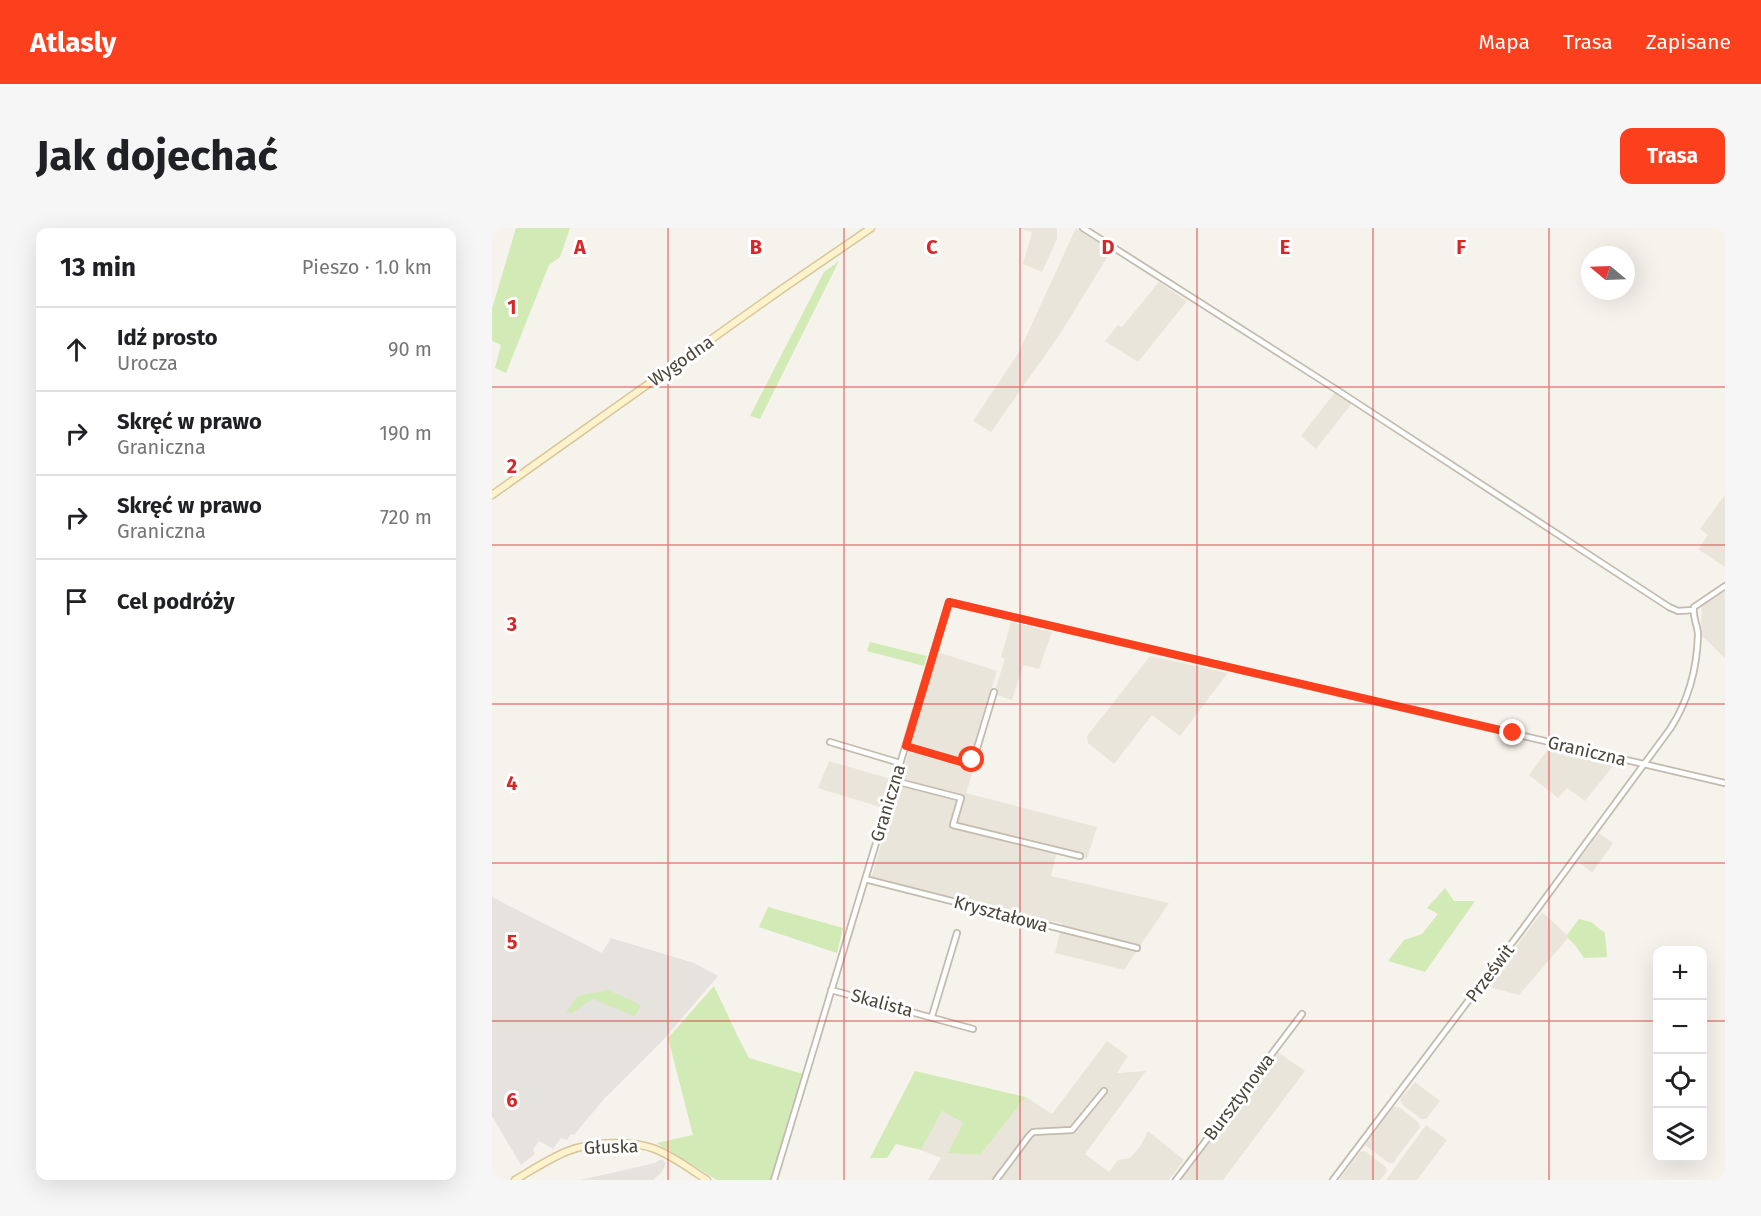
<!DOCTYPE html>
<html lang="pl">
<head>
<meta charset="utf-8">
<style>
	:root { --surface:#fff; --page:#f6f6f6; --text:#202124; --muted:#757577; --line:#e0e0e0; --accent:#fc3f1d }
	body { margin:0; font-family:"Fira Sans",sans-serif; background:var(--page); color:var(--text) }
	.controls { position:absolute; right:18px; bottom:18px; display:grid; overflow:hidden; border-radius:12px; box-shadow:0 6px 24px #0002 }
	.controls button { width:54px; height:54px; display:grid; place-items:center; padding:0; border:0; border-bottom:2px solid var(--line); background:var(--surface); color:var(--text); font:30px sans-serif }
	.compass { position:absolute; left:1089px; top:18px; width:54px; height:54px; border-radius:50%; background:var(--surface); box-shadow:0 6px 24px #0002; rotate:289deg }
	.stop { position:absolute; width:18px; height:18px; margin:-14px; border:4px solid #fc3f1d; border-radius:50%; background:#fff }
	.stop.end { background:#fc3f1d; border-color:#fff; box-shadow:0 2px 6px #0008 }
	.list { margin:0; padding:0; list-style:none }
	h2 { display:flex; justify-content:space-between; align-items:center; height:78px; margin:0; padding:0 24px; font-size:26px }
	h2 small { font-size:20px; font-weight:400; color:var(--muted) }
	.list li { display:grid; grid-template-columns:39px 1fr auto; gap:18px; align-items:center; box-sizing:border-box; height:84px; padding:0 24px; border-top:2px solid var(--line) }
	.list b { display:block; font-size:22px; white-space:nowrap }
	.list p { margin:0; font-size:20px; white-space:nowrap; color:var(--muted) }
	.list em { font-size:20px; font-style:normal; color:var(--muted) }
	.icon { flex:none; width:33px; height:33px; fill:none; stroke:currentColor; stroke-width:2; stroke-linecap:round; stroke-linejoin:round }
	.map { position:relative; flex:none; width:1233px; height:952px; overflow:hidden; border-radius:12px }
	header { display:flex; align-items:center; gap:36px; box-sizing:border-box; height:84px; padding:0 30px; background:var(--accent); color:#fff }
	header strong { font-size:28px }
	nav { display:flex; gap:33px; margin-inline-start:auto; font-size:21px }
	.intro { display:flex; align-items:center; justify-content:space-between; box-sizing:border-box; height:144px; padding:0 36px }
	h1 { margin:0; font-size:42px }
	.button { padding:15px 27px; border-radius:12px; background:var(--accent); color:#fff; font-size:21px; font-weight:700 }
	main { display:flex; gap:36px; padding:0 36px }
	aside { flex:1; background:var(--surface); border-radius:12px; box-shadow:0 6px 24px #0002 }
	.map>svg:first-child { display:block }
	.residential { fill:#eae5da }
	.industrial { fill:#e6e2dd }
	.green { fill:#d2eab5 }
	.parking { fill:#e5e3e0 }
	.lines { fill:none; stroke-linecap:round; stroke-linejoin:round }
	.street-casing { stroke:#c2bbae; stroke-width:8 }
	.secondary-casing { stroke:#d6c79b; stroke-width:9 }
	.street { stroke:#fff; stroke-width:4.5 }
	.secondary { stroke:#fff3cd; stroke-width:6 }
	.route { stroke:#fc3f1d; stroke-width:8 }
	.grid { fill:none; stroke:#d62828; stroke-width:1.5; stroke-opacity:0.55 }
	.labels { text-anchor:middle; dominant-baseline:central; stroke-width:6; stroke-linejoin:round; paint-order:stroke }
	.street-label { font-size:18px; fill:#4b4439; stroke:#fff }
	.grid-label { font-size:20px; text-anchor:middle; font-weight:bold; fill:#d62828; stroke:#fff; stroke-width:6; stroke-linejoin:round; paint-order:stroke }
</style>
</head>
<body>
<header>
<strong>Atlasly</strong>
<nav><a>Mapa</a><a>Trasa</a><a>Zapisane</a></nav>
</header>
<div class="intro"><h1>Jak dojechać</h1><a class="button">Trasa</a></div>
<main>
<aside>
<h2>13 min<small>Pieszo · 1.0 km</small></h2>
<ul class="list">
<li><svg class="icon" aria-label="ahead" viewBox="0 0 24 24"><path d="M12 20V5M6 11l6-6 6 6"/></svg><div><b>Idź prosto</b><p>Urocza</p></div><em>90 m</em></li>
<li><svg class="icon" aria-label="right" viewBox="0 0 24 24"><path d="M7 20v-9h11M14 6l5 5-5 5"/></svg><div><b>Skręć w prawo</b><p>Graniczna</p></div><em>190 m</em></li>
<li><svg class="icon" aria-label="right" viewBox="0 0 24 24"><path d="M7 20v-9h11M14 6l5 5-5 5"/></svg><div><b>Skręć w prawo</b><p>Graniczna</p></div><em>720 m</em></li>
<li><svg class="icon" aria-label="arrive" viewBox="0 0 24 24"><path d="M6 21V4h12l-3 4 3 4H6"/></svg><div><b>Cel podróży</b></div></li>
</ul>
</aside>
<div class="map">
<svg width="1233" height="952" viewBox="0 0 1233 952">
	<rect width="100%" height="100%" fill="#f6f3ec"/>
	<!-- residential -->
	<path class="residential" d="M527,0H565V11L550,44L531,36L540,4Z
		M584,0L619,23L568,106L499,204L481,193L527,124Z
		M667,54L695,73L646,134L613,113L626,97L630,99Z
		M844,163L861,174L824,221L809,208Z
		M1233,267V339L1206,321L1216,307L1208,301Z
		M1233,363V430L1209,407L1210,377Z
		M519,394L560,404L547,441L531,437L520,472L505,467L503,462L513,431L509,429Z
		M446,424L505,443L484,509L491,511L474,565L605,599L595,631L565,623L559,648L677,675L632,742L563,725L570,695L471,677L379,651Z
		M658,428L736,445L688,508L660,487L622,536L596,515L595,508Z
		M1059,517L1125,533L1093,573L1075,560L1066,570L1037,547Z
		M337,533L399,551L391,580L326,560Z
		M1107,605L1121,615L1100,645L1086,633Z
		M1050,684L1075,707L1076,710L1027,767L994,758Z
		M615,813L636,828L625,845L654,843L593,926L617,944L626,932L638,930L648,919L656,903L692,932L677,952H436L449,930L429,922L450,883L471,895L457,925L488,927L534,869L560,886Z
		M784,823L813,843L731,952H686Z
		M923,854L948,873L934,891H929L910,876L908,871Z
		M901,879H907L926,894L928,899L901,935H897L873,917Z
		M934,897L955,912L925,952H894Z
		M873,923L894,939L895,943L888,952H847L868,924Z"/>
	<!-- industrial -->
	<path class="industrial" d="M0,669L110,725L119,710L202,735L226,748L172,811L112,871L82,907L79,906L75,912L69,910L61,921L47,913L41,922L43,926L29,937L0,888Z
		M170,931L174,936L169,945L161,952H88L163,935Z"/>
	<!-- green -->
	<path class="green" d="M24,0H78L68,29L57,37L14,145L3,140L9,117L0,113V81Z
		M347,33L268,191L258,188L332,44Z
		M378,414L435,428L432,438L375,423Z
		M953,660L962,673H983L933,744L896,733L912,712L930,706L946,686L935,680Z
		M276,679L351,700L345,725L267,699Z
		M1087,691L1099,694L1113,705L1115,729L1092,730L1083,717L1076,710L1075,707Z
		M222,758L246,809L257,830L311,846L279,952H225L165,915L201,907L176,810Z
		M116,762L147,776L148,780L142,788L101,771L80,785L74,784L86,768Z
		M423,843L534,869L488,927L456,925L471,895L450,883L429,922L404,916L395,930H378Z"/>
	<!-- parking -->
	<path class="parking" d="M101,771L135,786L147,792L137,803L88,780Z"/>
	<g class="lines">
		<!-- street casing -->
		<g class="street-casing">
			<path id="street" d="M591,0L845,162L1177,379L1186,383L1201,382
				M338,514L408,535
				M414,518L469,534C476,535 479,533 483,527L502,464
				M403,553L469,570L461,597L588,628
				M373,651L645,720
				M339,762L481,801
				M440,788L465,705
				M282,952L457,374L1233,555
				M504,952L537,908L541,904L580,902L612,863
				M684,952L810,786
				M841,952L1029,703L1178,501C1197,472 1205,441 1206,407C1206,397 1200,389 1202,379L1233,358"/>
		</g>
		<!-- secondary casing -->
		<g class="secondary-casing">
			<path id="secondary" d="M0,267L290,61L379,0
				M23,952C40,942 58,930 76,923C98,914 141,912 163,921C181,928 198,941 215,952"/>
		</g>
		<!-- street -->
		<use href="#street" class="street"/>
		<!-- secondary -->
		<use href="#secondary" class="secondary"/>
	</g>
	<g class="lines">
		<!-- route -->
		<path class="route" d="M480,532L475,534H469L414,518L457,374L1021,505"/>
	</g>
	<!-- grid -->
	<path class="grid" d="M176,0V952M352,0V952M528,0V952M705,0V952M881,0V952M1057,0V952M0,159H1233M0,317H1233M0,476H1233M0,635H1233M0,793H1166M1210,793H1233"/>
	<g class="labels">
		<!-- street labels -->
		<g class="street-label">
			<text transform="translate(189 133) rotate(-35)">Wygodna</text>
			<text transform="translate(1095 523) rotate(13)">Graniczna</text>
			<text transform="translate(396 575) rotate(-73)">Graniczna</text>
			<text transform="translate(509 686) rotate(15)">Kryształowa</text>
			<text transform="translate(998 745) rotate(-53)">Prześwit</text>
			<text transform="translate(390 775) rotate(15)">Skalista</text>
			<text transform="translate(747 869) rotate(-53)">Bursztynowa</text>
			<text transform="translate(119 919) rotate(-2)">Głuska</text>
		</g>
	</g>
	<g class="grid-label">
		<text x="88" y="26">A</text>
		<text x="264" y="26">B</text>
		<text x="440" y="26">C</text>
		<text x="616" y="26">D</text>
		<text x="793" y="26">E</text>
		<text x="969" y="26">F</text>
		<text x="20" y="86">1</text>
		<text x="20" y="245">2</text>
		<text x="20" y="403">3</text>
		<text x="20" y="562">4</text>
		<text x="20" y="721">5</text>
		<text x="20" y="879">6</text>
	</g>
</svg>
<div class="controls">
<button>+</button>
<button>−</button>
<button><svg class="icon" aria-label="locate" viewBox="0 0 24 24"><circle cx="12" cy="12" r="6"/><path d="M12 2v4M12 18v4M2 12h4M18 12h4"/></svg></button>
<button><svg class="icon" aria-label="layers" viewBox="0 0 24 24"><path d="M12 4l9 5-9 5-9-5zM3 14l9 5 9-5"/></svg></button>
</div>
<svg class="compass" viewBox="-18 -18 36 36"><path d="M0-13l5 13h-10z" fill="#e53935"/><path d="M0 13l5-13h-10z" fill="#757577"/></svg>
<div class="stop" style="left:480px;top:532px"></div>
<div class="stop end" style="left:1021px;top:505px"></div>
</div>
</main>
</body>
</html>
